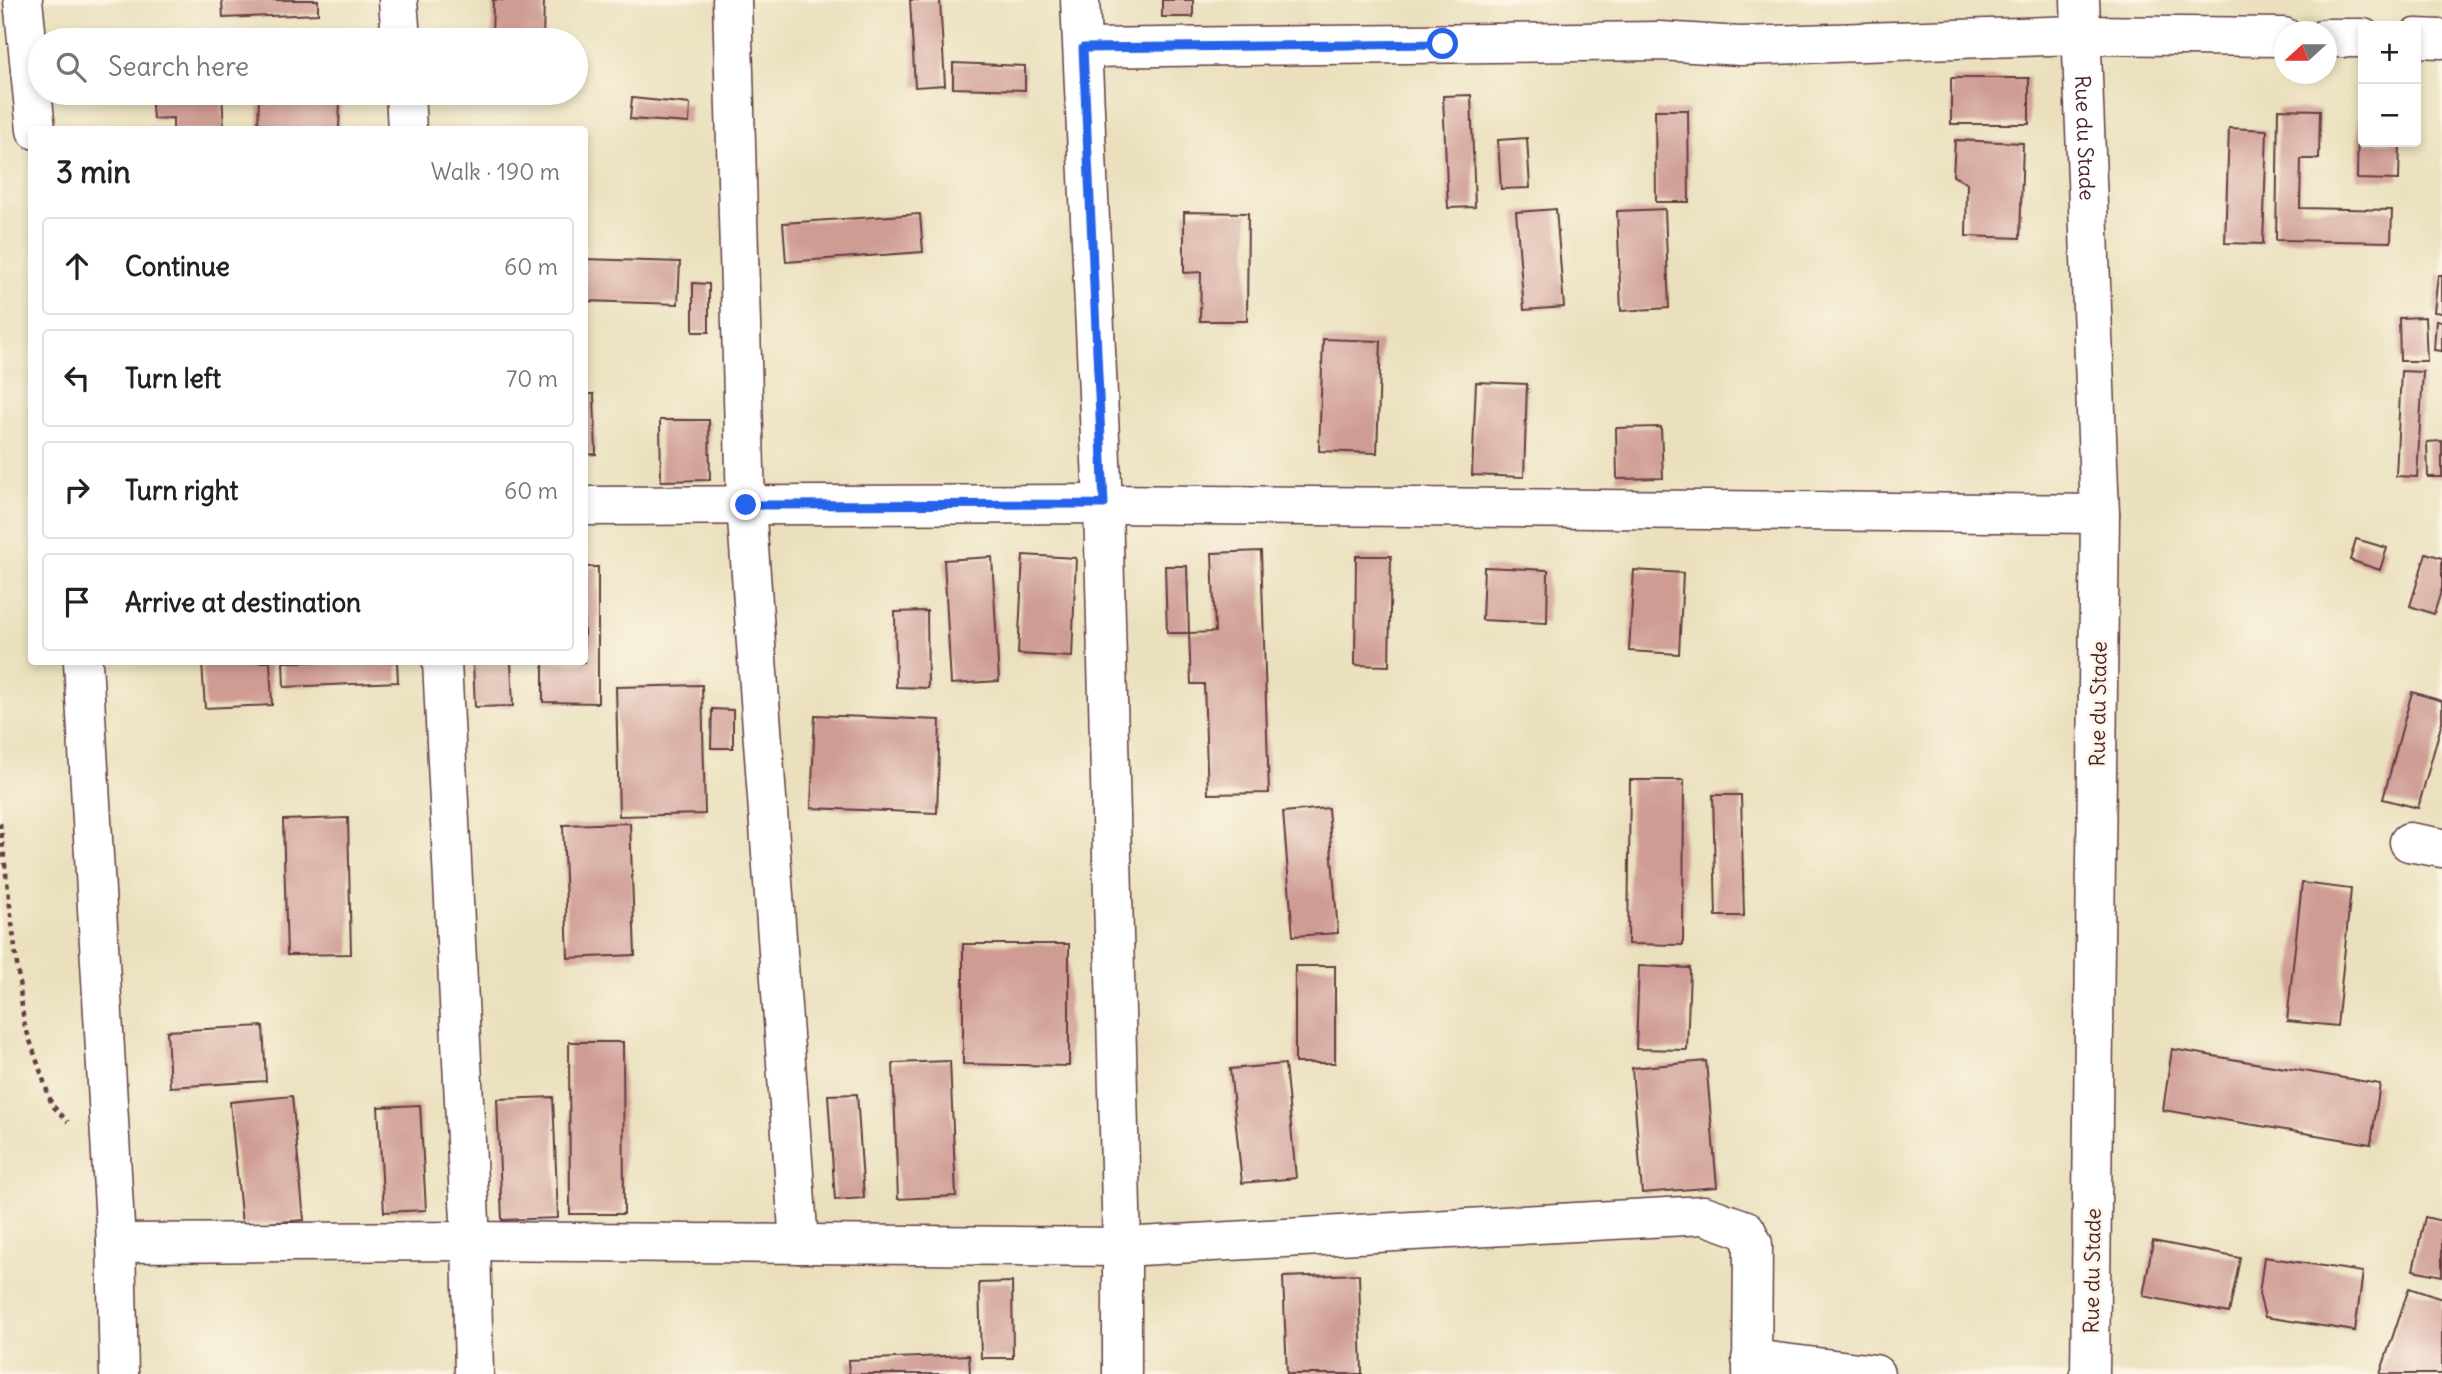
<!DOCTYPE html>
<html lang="en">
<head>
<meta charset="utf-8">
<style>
	:root { --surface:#fff; --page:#f2f2f2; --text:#222; --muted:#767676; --line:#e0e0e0 }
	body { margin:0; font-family:Delius,sans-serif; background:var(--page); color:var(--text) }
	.controls { position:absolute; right:21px; top:21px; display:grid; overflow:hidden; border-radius:7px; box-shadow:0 4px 10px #0003 }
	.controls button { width:63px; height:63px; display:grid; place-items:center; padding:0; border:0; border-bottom:2px solid var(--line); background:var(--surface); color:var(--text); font:35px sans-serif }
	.compass { position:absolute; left:2274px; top:21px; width:63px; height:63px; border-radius:50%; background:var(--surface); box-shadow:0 4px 10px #0003; rotate:249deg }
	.stop { position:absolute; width:21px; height:21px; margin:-16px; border:5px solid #2563eb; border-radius:50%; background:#fff }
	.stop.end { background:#2563eb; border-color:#fff; box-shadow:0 2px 7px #0008 }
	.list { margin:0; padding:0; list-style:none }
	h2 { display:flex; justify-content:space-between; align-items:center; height:91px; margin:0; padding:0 28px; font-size:30px }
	h2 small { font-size:23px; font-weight:400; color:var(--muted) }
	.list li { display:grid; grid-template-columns:46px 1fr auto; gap:21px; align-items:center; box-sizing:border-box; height:98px; margin:0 14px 14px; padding:0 14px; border:2px solid var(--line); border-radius:7px }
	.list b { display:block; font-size:26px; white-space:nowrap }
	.list em { font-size:23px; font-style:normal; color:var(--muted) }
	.icon { flex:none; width:38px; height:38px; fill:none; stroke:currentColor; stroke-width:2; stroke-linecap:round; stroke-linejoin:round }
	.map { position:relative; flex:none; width:2442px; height:1374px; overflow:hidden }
	.search { position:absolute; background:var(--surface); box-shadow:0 4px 10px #0003; left:28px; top:28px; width:560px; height:77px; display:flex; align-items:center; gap:18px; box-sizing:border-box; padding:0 24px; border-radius:38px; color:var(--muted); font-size:26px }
	.panel { position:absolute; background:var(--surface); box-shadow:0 4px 10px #0003; left:28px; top:126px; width:560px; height:539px; border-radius:7px }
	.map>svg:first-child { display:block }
	.building { fill:#cf9c94 }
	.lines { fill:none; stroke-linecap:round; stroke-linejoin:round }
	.minor-casing { stroke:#623c41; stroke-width:41 }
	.path { stroke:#623c41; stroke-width:4.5; stroke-dasharray:5 5; stroke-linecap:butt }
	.minor { stroke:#fff; stroke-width:38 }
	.route { stroke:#2563eb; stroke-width:9 }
	.labels { text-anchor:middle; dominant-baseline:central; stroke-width:5; stroke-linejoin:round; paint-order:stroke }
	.street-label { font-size:21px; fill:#4a1f2b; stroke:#fcf5e5 }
</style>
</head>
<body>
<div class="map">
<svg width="2442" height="1374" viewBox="0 0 2442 1374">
	<rect width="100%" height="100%" fill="#fcf5e5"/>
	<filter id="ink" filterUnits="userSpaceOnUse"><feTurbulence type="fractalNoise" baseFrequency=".0143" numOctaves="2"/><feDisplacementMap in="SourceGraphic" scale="14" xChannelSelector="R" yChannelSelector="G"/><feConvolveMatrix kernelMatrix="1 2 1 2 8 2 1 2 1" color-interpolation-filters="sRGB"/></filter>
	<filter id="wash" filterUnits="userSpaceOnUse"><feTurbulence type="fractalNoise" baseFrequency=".00686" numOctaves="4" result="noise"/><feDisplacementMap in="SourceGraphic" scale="28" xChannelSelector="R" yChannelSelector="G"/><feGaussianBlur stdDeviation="1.57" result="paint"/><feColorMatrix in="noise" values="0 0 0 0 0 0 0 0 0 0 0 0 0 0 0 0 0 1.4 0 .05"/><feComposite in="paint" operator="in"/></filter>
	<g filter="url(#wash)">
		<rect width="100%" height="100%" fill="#eae0bd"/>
		<g id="blocks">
			<!-- building -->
			<path class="building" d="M222,0H318V14L223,18Z
				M493,0H544L543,40H492Z
				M910,0H940L945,85L915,87Z
				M1162,0H1193V17H1162Z
				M953,63L1025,66V90L953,88Z
				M1951,78H2029V124H1951Z
				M151,93H222L224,130H173V118L153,119Z
				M491,93H542L541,101L490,99Z
				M1471,95L1475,207L1448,208L1443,96Z
				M259,96L340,98L339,130H258Z
				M632,98L690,104L689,123L630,119Z
				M2278,109L2320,110L2319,159H2301L2300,208L2392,210L2391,242L2276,240Z
				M1655,110H1688L1689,202H1656Z
				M2358,118H2363V142H2400L2399,180L2357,179Z
				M2229,128L2267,130L2263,244L2225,243Z
				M1527,138L1530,188L1501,189L1498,140Z
				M1955,140L2023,143L2020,238L1966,236L1967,183L1953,176Z
				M1556,209L1564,307L1524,310L1516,212Z
				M1665,209L1669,308L1621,311L1617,211Z
				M1184,212L1248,213L1247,321H1200L1201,272L1184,273Z
				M920,214L923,252L786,262L783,223Z
				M584,259L680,262L678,304L584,301Z
				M2438,275H2442V313L2434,312Z
				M693,283L709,284V332H693Z
				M2425,317L2427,361H2400L2399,318Z
				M2436,320L2442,321V351L2434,350Z
				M1323,339L1381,341L1377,453L1319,451Z
				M2401,371L2423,372L2417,477L2396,476Z
				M1476,382L1527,384L1524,477L1472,475Z
				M584,394H594L596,454L584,455Z
				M660,420H709L710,480L661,481Z
				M1661,427L1663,478L1617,479L1616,428Z
				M2442,441V477H2428L2427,442Z
				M2356,539L2387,548L2380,570L2350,560Z
				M1261,551L1269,793L1208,794L1204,684H1191L1189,633H1167L1165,566H1187L1189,633L1215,632L1212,553Z
				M2426,553L2442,558V588L2434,614L2410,606Z
				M1023,555L1076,558L1072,657L1018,654Z
				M1356,556H1391L1389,666L1355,665Z
				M992,557L999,681L951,684L944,560Z
				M584,567H598V703L543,702V662H584Z
				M1484,567L1548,570L1547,623L1482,620Z
				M1634,570L1683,573L1679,654L1629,651Z
				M927,611L928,688L896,687L895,612Z
				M202,662H270L272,705L205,708Z
				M283,662H397L398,682L284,687Z
				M473,662H511L513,706L475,707Z
				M702,685L705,814L619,816L616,687Z
				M2412,692L2442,701V722L2418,808L2383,799Z
				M712,709L733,710V748H711Z
				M815,715L940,720L937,813L811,808Z
				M1630,780H1684L1683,945L1628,944Z
				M1713,795H1741L1744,916H1716Z
				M1328,808L1338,933L1293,936L1283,812Z
				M348,818L351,954L287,955L283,820Z
				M630,823L635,955L568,958L563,825Z
				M2302,883L2351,889L2337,1026L2287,1021Z
				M963,944H1069V1066L963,1064Z
				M1295,966H1335V1063H1295Z
				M1639,966L1690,968L1687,1050L1636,1049Z
				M263,1026L266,1081L170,1087L167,1031Z
				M569,1042H623L624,1214H570Z
				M2172,1049L2380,1084L2371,1144L2163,1110Z
				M950,1061L956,1196L898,1199L893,1063Z
				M1706,1061L1717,1187L1642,1193L1632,1068Z
				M1285,1064L1296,1178L1242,1183L1230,1069Z
				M857,1094L864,1198L835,1200L828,1095Z
				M292,1096L304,1220L242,1225L230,1102Z
				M553,1097L558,1218L502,1220L497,1099Z
				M420,1105L426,1210L384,1212L378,1107Z
				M2425,1217L2442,1221V1276L2413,1270Z
				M2153,1241L2240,1258L2229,1313L2143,1296Z
				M2264,1257L2363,1272L2355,1331L2265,1317L2259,1294Z
				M1359,1274L1362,1374H1287L1283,1277Z
				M1012,1282L1013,1358H981L979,1283Z
				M2409,1288L2442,1299V1374H2380Z
				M969,1355L970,1374H849L848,1360Z"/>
		</g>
	</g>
	<g filter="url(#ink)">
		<use href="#blocks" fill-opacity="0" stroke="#623c41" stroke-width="2"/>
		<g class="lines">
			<!-- minor casing -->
			<g class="minor-casing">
				<g id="minor">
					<path d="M23,0L36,130"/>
					<path d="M398,0L401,40"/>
					<path d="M732,0L746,505L799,1244"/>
					<path d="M1080,0L1103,504L2100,514"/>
					<path id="s1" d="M2080,0L2100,514L2090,1374"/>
					<path d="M2326,38H2363"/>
					<path d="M2416,38L2442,39"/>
					<path d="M1083,48L1660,41L1740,46L2079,35L2284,37"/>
					<path d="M405,93L407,130"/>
					<path d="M584,506L1103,504L1122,1247V1374"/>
					<path d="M83,662L116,1243L119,1374"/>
					<path d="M442,662L471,1241L474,1374"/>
					<path d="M2409,842L2442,848"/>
					<path d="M116,1243L471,1241L1122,1247L1704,1215L1746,1230L1753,1244L1752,1374"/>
					<path d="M1751,1359L1875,1374"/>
				</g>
			</g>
			<!-- path -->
			<path class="path" d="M0,823L24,1023L52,1105L68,1122"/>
			<!-- minor -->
			<use href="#minor" class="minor"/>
		</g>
	</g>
	<g class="lines" filter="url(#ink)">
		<!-- route -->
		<path class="route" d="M746,505L1104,504L1083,48L1443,44"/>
	</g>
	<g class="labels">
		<!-- street labels -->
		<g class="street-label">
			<text stroke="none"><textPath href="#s1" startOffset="138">Rue du Stade</textPath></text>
			<text transform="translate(2098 704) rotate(-89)">Rue du Stade</text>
			<text transform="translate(2092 1271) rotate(-89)">Rue du Stade</text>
		</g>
	</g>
</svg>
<div class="controls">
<button>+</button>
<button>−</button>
</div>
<svg class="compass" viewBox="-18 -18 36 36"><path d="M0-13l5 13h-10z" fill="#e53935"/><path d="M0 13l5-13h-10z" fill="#767676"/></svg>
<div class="stop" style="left:1443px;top:44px"></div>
<div class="stop end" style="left:746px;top:505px"></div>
<div class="search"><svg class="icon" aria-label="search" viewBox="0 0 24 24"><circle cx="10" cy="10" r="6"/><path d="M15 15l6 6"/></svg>Search here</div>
<section class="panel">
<h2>3 min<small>Walk · 190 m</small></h2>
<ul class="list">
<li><svg class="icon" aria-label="ahead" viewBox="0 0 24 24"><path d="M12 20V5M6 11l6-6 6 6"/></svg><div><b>Continue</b></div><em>60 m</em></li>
<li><svg class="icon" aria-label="left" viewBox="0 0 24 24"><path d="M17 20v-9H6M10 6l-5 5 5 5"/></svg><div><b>Turn left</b></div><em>70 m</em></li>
<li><svg class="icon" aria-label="right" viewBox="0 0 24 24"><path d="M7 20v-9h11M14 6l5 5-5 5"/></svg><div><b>Turn right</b></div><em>60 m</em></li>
<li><svg class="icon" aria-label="arrive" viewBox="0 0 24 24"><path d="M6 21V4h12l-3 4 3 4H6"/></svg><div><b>Arrive at destination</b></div></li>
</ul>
</section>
</div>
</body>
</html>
